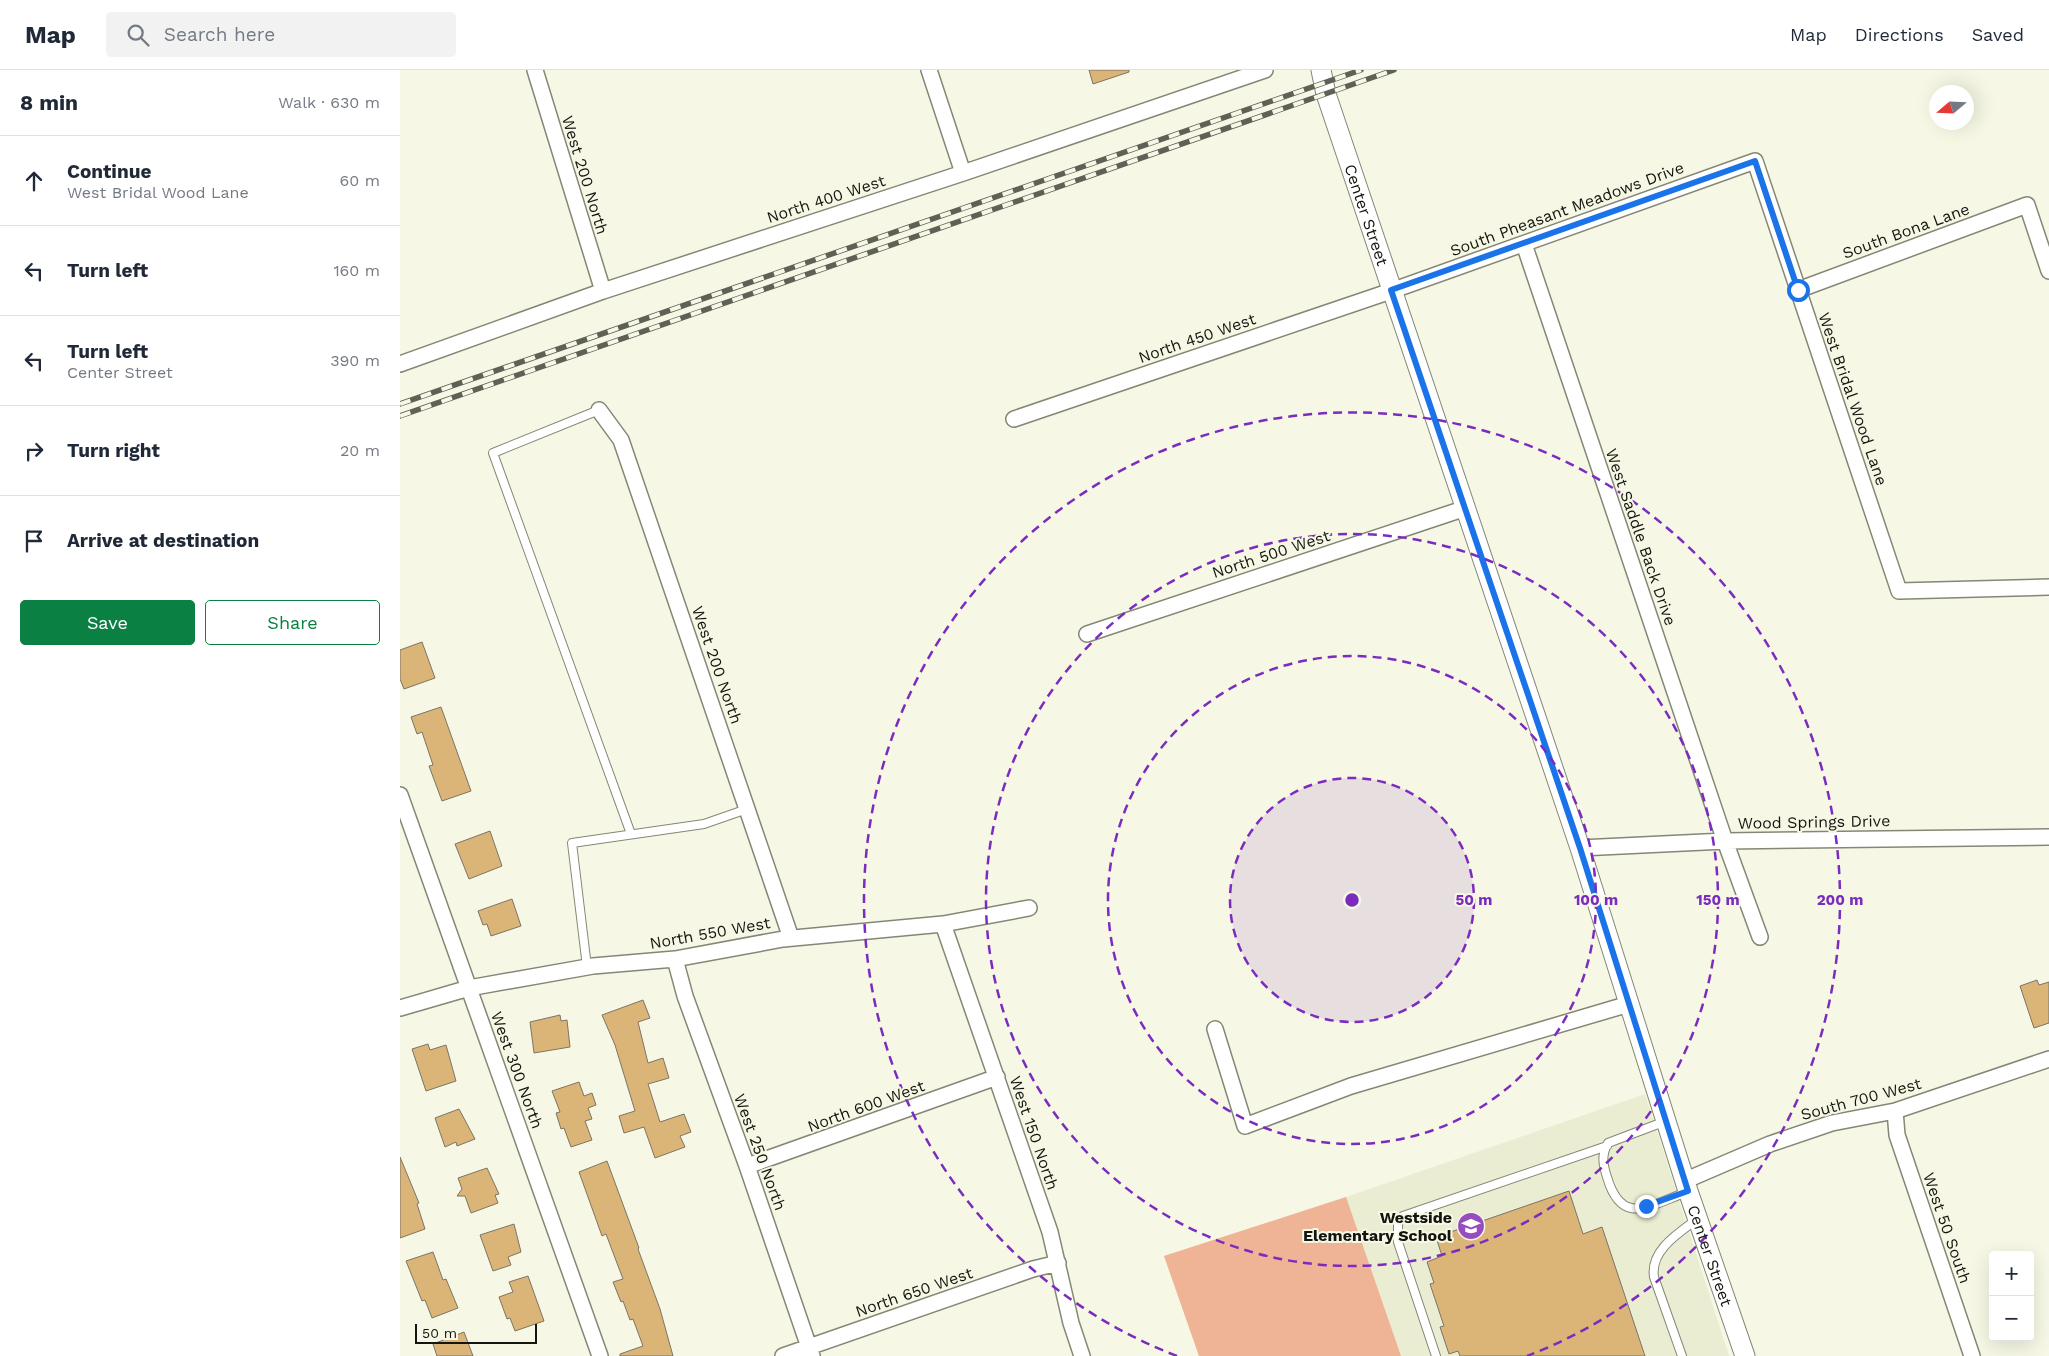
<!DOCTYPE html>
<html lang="en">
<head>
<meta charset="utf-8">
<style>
	:root { --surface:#fff; --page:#f2f2f3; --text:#1f2937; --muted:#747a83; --line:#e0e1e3; --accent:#0b8043 }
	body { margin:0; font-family:"Work Sans",sans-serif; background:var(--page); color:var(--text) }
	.controls { position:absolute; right:15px; bottom:15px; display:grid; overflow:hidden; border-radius:5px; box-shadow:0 5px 20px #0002 }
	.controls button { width:45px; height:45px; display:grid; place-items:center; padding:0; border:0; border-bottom:1px solid var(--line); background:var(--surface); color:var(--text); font:25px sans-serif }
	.compass { position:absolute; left:1529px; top:15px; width:45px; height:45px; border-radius:50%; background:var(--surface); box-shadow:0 5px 20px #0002; rotate:251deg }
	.scale { position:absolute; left:15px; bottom:12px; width:122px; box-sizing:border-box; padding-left:5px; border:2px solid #15150f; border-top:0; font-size:14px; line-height:18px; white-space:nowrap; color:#15150f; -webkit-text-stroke:4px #f6f8e5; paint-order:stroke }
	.stop { position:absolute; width:15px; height:15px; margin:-11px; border:4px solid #1a73e8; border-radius:50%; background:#fff }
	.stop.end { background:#1a73e8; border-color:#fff; box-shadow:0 1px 5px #0008 }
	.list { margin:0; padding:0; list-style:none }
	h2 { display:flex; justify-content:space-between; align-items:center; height:65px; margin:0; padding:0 20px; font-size:21px }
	h2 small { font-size:16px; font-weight:400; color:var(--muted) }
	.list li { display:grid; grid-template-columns:32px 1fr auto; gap:15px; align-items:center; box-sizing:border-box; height:90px; padding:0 20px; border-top:1px solid var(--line) }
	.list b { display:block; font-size:19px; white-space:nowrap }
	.list p { margin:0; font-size:16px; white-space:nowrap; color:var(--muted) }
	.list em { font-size:16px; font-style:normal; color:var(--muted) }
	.actions { display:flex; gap:10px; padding:15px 20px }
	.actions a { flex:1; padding:11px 0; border:1px solid var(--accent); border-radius:5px; text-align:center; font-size:18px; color:var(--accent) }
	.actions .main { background:var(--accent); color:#fff }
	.icon { flex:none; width:28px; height:28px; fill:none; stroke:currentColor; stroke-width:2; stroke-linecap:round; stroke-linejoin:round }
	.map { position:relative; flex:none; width:1649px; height:1286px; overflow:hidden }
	header { display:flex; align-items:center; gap:30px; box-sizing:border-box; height:70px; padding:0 25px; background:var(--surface); border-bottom:1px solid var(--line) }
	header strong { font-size:24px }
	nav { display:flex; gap:28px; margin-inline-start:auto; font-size:18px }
	.search { width:350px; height:45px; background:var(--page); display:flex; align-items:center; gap:12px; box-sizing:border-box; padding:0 18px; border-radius:5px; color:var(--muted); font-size:19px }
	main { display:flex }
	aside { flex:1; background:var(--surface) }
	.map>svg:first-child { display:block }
	.built { fill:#eaedd2 }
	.green { fill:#efb395 }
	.building { fill:#dab577; stroke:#7d7465 }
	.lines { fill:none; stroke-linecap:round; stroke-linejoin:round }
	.service-casing { stroke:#858776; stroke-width:10 }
	.minor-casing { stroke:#858776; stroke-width:18 }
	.tertiary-casing { stroke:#858776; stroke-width:21 }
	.service { stroke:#fff; stroke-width:8 }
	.minor { stroke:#fff; stroke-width:15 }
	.tertiary { stroke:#fff; stroke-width:19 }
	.rail-casing { stroke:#5f6056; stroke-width:5.5 }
	.rail { stroke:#f6f8e5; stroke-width:4; stroke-dasharray:11; stroke-linecap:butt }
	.route { stroke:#1a73e8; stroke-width:6 }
	.ring { fill:none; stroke:#7b2cbf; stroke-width:2.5; stroke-dasharray:9 6 }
	.labels { text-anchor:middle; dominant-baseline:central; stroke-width:4; stroke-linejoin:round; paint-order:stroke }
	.street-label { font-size:16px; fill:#15150f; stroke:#f6f8e5 }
	.poi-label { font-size:16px; font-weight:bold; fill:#15150f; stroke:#f6f8e5; text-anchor:end }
	.centre { fill:#7b2cbf; stroke:#f6f8e5; stroke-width:2.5 }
	.ring-label { font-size:15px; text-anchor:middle; font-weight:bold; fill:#7b2cbf; stroke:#f6f8e5; stroke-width:4; stroke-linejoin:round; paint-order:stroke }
</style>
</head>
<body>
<header>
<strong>Map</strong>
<div class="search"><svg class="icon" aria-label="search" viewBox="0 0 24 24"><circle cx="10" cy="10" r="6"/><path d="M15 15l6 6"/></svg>Search here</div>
<nav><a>Map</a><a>Directions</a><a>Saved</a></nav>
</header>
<main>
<aside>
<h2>8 min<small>Walk · 630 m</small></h2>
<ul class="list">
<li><svg class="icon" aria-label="ahead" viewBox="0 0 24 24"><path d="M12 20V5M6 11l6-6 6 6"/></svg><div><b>Continue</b><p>West Bridal Wood Lane</p></div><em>60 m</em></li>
<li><svg class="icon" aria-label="left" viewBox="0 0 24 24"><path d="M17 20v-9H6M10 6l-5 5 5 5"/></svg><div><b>Turn left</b></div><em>160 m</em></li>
<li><svg class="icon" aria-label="left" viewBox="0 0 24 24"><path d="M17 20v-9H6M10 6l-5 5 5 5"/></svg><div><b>Turn left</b><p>Center Street</p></div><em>390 m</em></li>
<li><svg class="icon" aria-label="right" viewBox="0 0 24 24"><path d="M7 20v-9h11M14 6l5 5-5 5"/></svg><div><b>Turn right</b></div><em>20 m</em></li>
<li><svg class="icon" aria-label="arrive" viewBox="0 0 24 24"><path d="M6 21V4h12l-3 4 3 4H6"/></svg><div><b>Arrive at destination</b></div></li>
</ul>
<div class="actions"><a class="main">Save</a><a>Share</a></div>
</aside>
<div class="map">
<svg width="1649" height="1286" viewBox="0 0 1649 1286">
	<rect width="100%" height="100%" fill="#f6f8e5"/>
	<!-- built -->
	<path class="built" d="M1245,1024L1329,1286H799L764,1186L946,1127Z"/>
	<!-- green -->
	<path class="green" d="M946,1127L1001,1286H799L764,1186Z"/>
	<!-- building -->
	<path class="building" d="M689,0H729V2L693,14Z
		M22,572L35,608L4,619L0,609V580Z
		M41,637L71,721L42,731L29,696L33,695L22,662L17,664L11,647Z
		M90,761L102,796L69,809L55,774Z
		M112,829L121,856L91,866L87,854L83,855L78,841Z
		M1637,910L1639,915L1649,912V953L1634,958L1620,916Z
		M243,930L250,948L238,952L248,993L263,988L269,1008L248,1014L260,1052L284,1044L291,1062L280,1066L285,1077L255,1088L244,1057L224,1063L219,1046L235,1041L215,975L202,945Z
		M160,945L161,951L167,950L170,977L134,983L130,952Z
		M28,974L30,980L46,975L56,1011L26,1021L12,979Z
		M179,1012L184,1026L192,1023L196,1035L188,1038L192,1049L185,1051L192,1070L171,1077L164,1058L161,1059L156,1043L160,1042L152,1021Z
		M59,1039L75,1069L57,1076L56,1072L45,1077L35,1048Z
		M0,1087L19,1133L17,1134L25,1159L0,1168Z
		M207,1091L239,1178L238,1179L260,1239L273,1286H220V1284L243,1276L233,1249L230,1250L223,1231L221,1232L213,1212L223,1209L206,1164L202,1166L179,1102Z
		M87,1098L99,1124L95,1125L98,1133L71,1143L65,1126H57L62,1119L58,1108Z
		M1169,1121L1183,1164L1202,1157L1245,1286H1060L1058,1281L1049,1284L1040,1257L1044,1256L1030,1214L1034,1213L1027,1192L1042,1186L1036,1167Z
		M114,1154L121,1182L108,1187L111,1195L93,1201L80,1165Z
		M33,1182L43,1210L46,1209L58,1238L32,1248L25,1230L22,1231L6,1191Z
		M128,1206L144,1251L115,1261L110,1248L107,1249L99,1227L113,1222L109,1212Z
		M64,1262L73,1286H37L33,1274Z"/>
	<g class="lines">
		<!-- service casing -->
		<g class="service-casing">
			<path id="service" d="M199,340L93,383L231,764
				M187,897L172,773L304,754L347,739
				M1266,1051L1208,1073C1201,1085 1203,1095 1207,1107C1222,1158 1250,1135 1287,1122
				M1036,1286L998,1172V1153L1003,1146L1207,1076
				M1282,1286L1254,1207C1250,1181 1277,1164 1296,1150"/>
		</g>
		<!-- minor casing -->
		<g class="minor-casing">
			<path id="minor" d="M135,0L203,221
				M529,0L563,103
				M1124,174L1325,771L1360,867
				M1398,220L1627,135L1649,201
				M0,294L203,221L563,103L865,0
				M199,340L221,370L391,868
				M614,349L991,221L1355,91L1499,521L1649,517
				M687,564L1066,438
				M0,725L200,1286
				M1180,778L1325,771L1649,767
				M543,854L650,1162L671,1253L682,1286
				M275,889L285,926L347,1096L412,1286
				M0,938L69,918L193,896L275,889L383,869L543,854L629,838
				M815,959L845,1056L951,1016L1229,934
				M1495,1041L1497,1065L1572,1286
				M347,1096L597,1007
				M1284,1111L1370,1074L1432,1053L1495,1041L1649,989
				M383,1286L633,1199L658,1193"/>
		</g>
		<!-- tertiary casing -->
		<g class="tertiary-casing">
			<g id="tertiary">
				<path id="s1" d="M921,0L926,24L1180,778L1288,1121L1345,1286"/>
			</g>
		</g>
		<!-- service -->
		<use href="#service" class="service"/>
		<!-- minor -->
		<use href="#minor" class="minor"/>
		<!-- tertiary -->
		<use href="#tertiary" class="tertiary"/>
		<!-- rail casing -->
		<g class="rail-casing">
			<path id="rail" d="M0,334L961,0
				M0,346L994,0"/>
		</g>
		<!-- rail -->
		<use href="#rail" class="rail"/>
	</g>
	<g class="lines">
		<!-- route -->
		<path class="route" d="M1246,1136L1288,1121L1180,778L991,220L1355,91L1398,220"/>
	</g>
	<!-- distance rings -->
	<circle cx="952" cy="830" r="122" fill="#7b2cbf" fill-opacity=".12"/>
	<g class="ring">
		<circle cx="952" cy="830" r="122"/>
		<circle cx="952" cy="830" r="244"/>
		<circle cx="952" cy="830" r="366"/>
		<path d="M777 1286A488 488 0 1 1 1127 1286"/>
	</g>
	<!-- icons -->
	<defs>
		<g id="school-disc" transform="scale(1.4375)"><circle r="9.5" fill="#984dbf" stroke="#f6f8e5"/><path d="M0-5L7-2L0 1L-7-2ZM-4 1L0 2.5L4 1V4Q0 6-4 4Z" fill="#fff"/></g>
	</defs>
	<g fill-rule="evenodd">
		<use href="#school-disc" x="1071" y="1156"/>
	</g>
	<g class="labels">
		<!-- street labels -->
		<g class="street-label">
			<text transform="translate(185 105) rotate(73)">West 200 North</text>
			<text transform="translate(426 129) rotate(-18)">North 400 West</text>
			<text transform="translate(1167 139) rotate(-20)">South Pheasant Meadows Drive</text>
			<text stroke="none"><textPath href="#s1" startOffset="152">Center Street</textPath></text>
			<text transform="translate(1506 161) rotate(-20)">South Bona Lane</text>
			<text transform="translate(797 268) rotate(-19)">North 450 West</text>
			<text transform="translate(1453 329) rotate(71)">West Bridal Wood Lane</text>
			<text transform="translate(1241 467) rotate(71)">West Saddle Back Drive</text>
			<text transform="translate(871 484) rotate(-18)">North 500 West</text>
			<text transform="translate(317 595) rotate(71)">West 200 North</text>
			<text transform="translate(1414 752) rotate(-1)">Wood Springs Drive</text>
			<text transform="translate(310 863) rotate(-10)">North 550 West</text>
			<text transform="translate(117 1000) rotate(70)">West 300 North</text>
			<text transform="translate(1461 1029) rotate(-15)">South 700 West</text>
			<text transform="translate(466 1036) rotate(-20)">North 600 West</text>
			<text transform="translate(634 1063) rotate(71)">West 150 North</text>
			<text transform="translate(360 1082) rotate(70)">West 250 North</text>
			<text transform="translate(1547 1158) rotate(71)">West 50 South</text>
			<text stroke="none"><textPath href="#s1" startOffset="1248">Center Street</textPath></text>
			<text transform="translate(514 1222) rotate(-19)">North 650 West</text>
		</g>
		<!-- poi labels -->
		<g class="poi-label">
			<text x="1052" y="1147">Westside<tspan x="1052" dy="18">Elementary School</tspan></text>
		</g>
	</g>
	<circle cx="952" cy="830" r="8" class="centre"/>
	<g class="ring-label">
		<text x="1074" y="835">50 m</text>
		<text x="1196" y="835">100 m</text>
		<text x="1318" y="835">150 m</text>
		<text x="1440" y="835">200 m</text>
	</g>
</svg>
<div class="controls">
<button>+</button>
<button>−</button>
</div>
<svg class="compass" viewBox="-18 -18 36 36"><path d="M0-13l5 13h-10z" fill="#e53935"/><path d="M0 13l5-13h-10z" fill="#747a83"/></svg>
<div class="scale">50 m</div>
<div class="stop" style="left:1398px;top:220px"></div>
<div class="stop end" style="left:1246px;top:1136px"></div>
</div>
</main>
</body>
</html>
